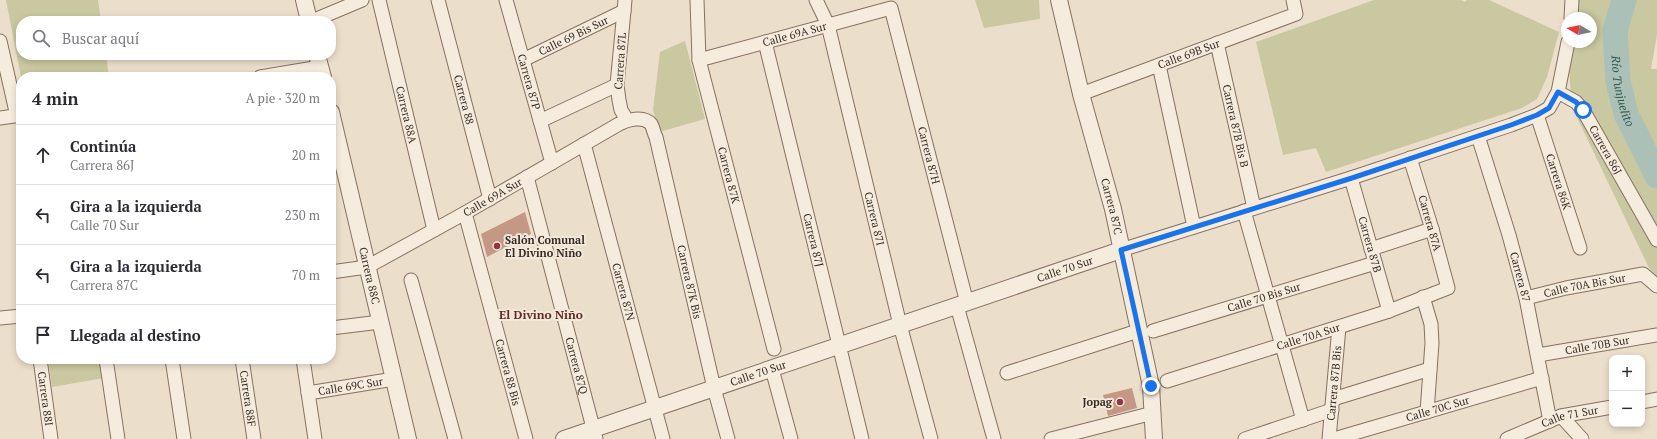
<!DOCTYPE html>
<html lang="es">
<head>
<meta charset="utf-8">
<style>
	:root { --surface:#fff; --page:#f2f2f3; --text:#2b2b33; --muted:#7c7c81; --line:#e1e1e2 }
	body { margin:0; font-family:"PT Serif",serif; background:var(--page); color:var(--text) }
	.controls { position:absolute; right:12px; bottom:12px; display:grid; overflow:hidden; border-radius:8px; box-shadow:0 2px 6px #0003 }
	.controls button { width:36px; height:36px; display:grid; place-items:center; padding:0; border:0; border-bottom:1px solid var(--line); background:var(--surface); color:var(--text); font:20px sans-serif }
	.compass { position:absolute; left:1561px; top:12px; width:36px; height:36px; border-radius:50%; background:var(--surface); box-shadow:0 2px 6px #0003; rotate:279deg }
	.stop { position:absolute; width:12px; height:12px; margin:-9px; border:3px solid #1a73e8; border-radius:50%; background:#fff }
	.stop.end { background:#1a73e8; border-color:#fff; box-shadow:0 1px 4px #0008 }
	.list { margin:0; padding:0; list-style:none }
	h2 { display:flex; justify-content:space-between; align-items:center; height:52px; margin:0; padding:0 16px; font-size:17px }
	h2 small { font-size:13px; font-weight:400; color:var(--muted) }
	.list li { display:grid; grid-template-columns:26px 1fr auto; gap:12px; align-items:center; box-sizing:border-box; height:60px; padding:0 16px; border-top:1px solid var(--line) }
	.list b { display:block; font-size:15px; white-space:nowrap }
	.list p { margin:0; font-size:13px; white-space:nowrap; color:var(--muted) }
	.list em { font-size:13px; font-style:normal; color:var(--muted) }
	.icon { flex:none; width:22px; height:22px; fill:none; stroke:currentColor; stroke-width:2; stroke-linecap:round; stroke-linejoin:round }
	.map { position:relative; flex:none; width:1657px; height:439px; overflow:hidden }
	.search { position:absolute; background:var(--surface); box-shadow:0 2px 6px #0003; left:16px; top:16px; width:320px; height:44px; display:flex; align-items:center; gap:10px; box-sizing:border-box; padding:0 14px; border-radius:16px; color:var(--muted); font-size:15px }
	.panel { position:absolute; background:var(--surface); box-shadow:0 2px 6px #0003; left:16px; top:72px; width:320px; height:292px; border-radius:16px }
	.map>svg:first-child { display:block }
	.green { fill:#c9c8a0 }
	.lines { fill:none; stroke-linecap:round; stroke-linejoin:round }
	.river { stroke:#abc0b7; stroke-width:25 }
	.building { fill:#c59885 }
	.minor-casing { stroke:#877061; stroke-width:15 }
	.tertiary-casing { stroke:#877061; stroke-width:18 }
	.minor { stroke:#f6ecde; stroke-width:13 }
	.tertiary { stroke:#f6ecde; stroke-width:16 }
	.route { stroke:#1a73e8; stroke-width:5 }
	.poi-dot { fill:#903642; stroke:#f3e9da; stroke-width:1.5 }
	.labels { text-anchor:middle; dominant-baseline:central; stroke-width:4; stroke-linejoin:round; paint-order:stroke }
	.street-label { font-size:11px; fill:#392b23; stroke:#f3e9da }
	.poi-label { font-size:11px; font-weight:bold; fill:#392b23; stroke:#f3e9da; text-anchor:start }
	.water-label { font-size:12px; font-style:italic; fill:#335750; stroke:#f3e9da }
	.neighbourhood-label { font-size:12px; font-weight:bold; fill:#612b26; stroke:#f3e9da }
</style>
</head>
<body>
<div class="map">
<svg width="1657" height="439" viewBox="0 0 1657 439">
	<rect width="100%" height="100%" fill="#ebdecb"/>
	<!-- green -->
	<path class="green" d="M6,0H98L101,21H21V55H106L109,77H21Z
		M975,0H1039L1040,19L984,28Z
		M1374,0H1461L1465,2L1467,0H1489L1559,32L1547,77L1537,99L1522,108L1326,172L1316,148L1283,155L1256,42Z
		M1576,0H1657V35L1651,69H1657V276L1649,268L1572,107L1569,69L1571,42H1591V18H1574Z
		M685,41L705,119L659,132L653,110L660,52Z
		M48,359H101L104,378L52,387Z"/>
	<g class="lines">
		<!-- river -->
		<path class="river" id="s1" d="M1624,0L1615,31L1618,81L1626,114L1657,176"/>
	</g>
	<!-- building -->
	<path class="building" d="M525,212L531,234L487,257L481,234Z
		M1132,388L1137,408L1108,416L1103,395Z"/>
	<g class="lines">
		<!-- minor casing -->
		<g class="minor-casing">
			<g id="minor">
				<path id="s2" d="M379,0L434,230"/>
				<path id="s3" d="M438,0L490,199"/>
				<path id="s4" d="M506,0L552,163"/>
				<path d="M625,0L617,85L619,100L621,110L627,120"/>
				<path id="s5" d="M697,0L699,60L774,349"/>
				<path id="s6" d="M816,0L828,25L900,325L931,439"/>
				<path d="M1571,18L1572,0"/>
				<path d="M312,21L362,0"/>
				<path d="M0,41L17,116"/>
				<path id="s7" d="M765,42L862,439"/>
				<path id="s8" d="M1568,42L1558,92L1576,102L1583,110L1657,240"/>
				<path id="s9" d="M1217,43L1254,208"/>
				<path id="s10" d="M523,60L624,11"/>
				<path id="s11" d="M699,60L891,8L967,303"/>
				<path d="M1159,65L1194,227"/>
				<path d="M260,77L320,67"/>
				<path id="s12" d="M1081,94L1296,14L1293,0"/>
				<path id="s13" d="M1537,115L1580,248"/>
				<path d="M0,118L21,115"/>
				<path d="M540,121L617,85"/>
				<path id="s14" d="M1478,136L1509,235L1526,298L1550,421"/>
				<path id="s15" d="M584,144L663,439"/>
				<path id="s16" d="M527,177L596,439"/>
				<path id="s17" d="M1351,178L1389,311"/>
				<path d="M1244,211L1303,420"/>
				<path id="s18" d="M465,213L526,439"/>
				<path d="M1371,249L1432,229"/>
				<path d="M1121,250L1351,178L1511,125L1537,115L1549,108L1558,92"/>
				<path id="s19" d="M331,272L367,267L465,213L619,124C627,120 643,115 651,124C653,127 654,134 656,137L714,388L728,439"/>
				<path d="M411,280L455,439"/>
				<path d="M1423,297L1431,324L1432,343L1427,412"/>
				<path id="s20" d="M1526,298L1566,288L1643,274L1657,286"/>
				<path d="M957,306L994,439"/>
				<path d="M0,318L21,316"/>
				<path d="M331,328L380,322"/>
				<path id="s21" d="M1153,331L1375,263"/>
				<path id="s22" d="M1538,355L1657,335"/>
				<path id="s23" d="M40,359L51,439"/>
				<path d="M106,359L118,439"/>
				<path d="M172,359L184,439"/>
				<path id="s24" d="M242,359L254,439"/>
				<path d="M303,359L315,439"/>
				<path d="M772,369L791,439"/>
				<path d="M1007,373L1138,331"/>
				<path id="s25" d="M1167,381L1389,311L1448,288L1432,229L1410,158"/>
				<path id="s26" d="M308,393L394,379"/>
				<path d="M1333,399L1430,369"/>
				<path d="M1642,402L1657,399"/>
				<path d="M1561,416L1582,439"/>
				<path d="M1051,439L1153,413"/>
				<path d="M1245,439L1332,410"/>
				<path id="s27" d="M1329,439L1339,327"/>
				<path id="s28" d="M1334,439L1542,378"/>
				<path id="s29" d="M1507,439L1561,416L1612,407"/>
			</g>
		</g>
		<!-- tertiary casing -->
		<g class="tertiary-casing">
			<g id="tertiary">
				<path d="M304,0L309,21"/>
				<path id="s30" d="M1059,0L1081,94L1113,209L1151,386L1154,439"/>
				<path d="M317,55L323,77"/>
				<path id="s31" d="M331,112L408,439"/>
				<path id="s32" d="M564,439L1121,250"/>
			</g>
		</g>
		<!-- minor -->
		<use href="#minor" class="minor"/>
		<!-- tertiary -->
		<use href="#tertiary" class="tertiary"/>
	</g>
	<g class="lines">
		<!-- route -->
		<path class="route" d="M1151,386L1121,250L1352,178L1511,125L1537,115L1549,108L1558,92L1576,102L1583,110"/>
	</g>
	<!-- markers -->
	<g class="poi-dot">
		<circle cx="497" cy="246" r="4"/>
		<circle cx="1120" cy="402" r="4"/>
	</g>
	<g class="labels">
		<!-- street labels -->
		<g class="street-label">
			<text stroke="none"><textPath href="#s11" startOffset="99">Calle 69A Sur</textPath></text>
			<text stroke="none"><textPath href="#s10" startOffset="56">Calle 69 Bis Sur</textPath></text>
			<text stroke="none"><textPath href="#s12" startOffset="115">Calle 69B Sur</textPath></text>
			<text transform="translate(620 61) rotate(-86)">Carrera 87L</text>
			<text stroke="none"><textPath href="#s4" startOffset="85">Carrera 87P</textPath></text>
			<text stroke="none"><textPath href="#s3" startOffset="103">Carrera 88</textPath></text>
			<text stroke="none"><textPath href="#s2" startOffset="118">Carrera 88A</textPath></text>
			<text stroke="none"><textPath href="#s9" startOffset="85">Carrera 87B Bis B</textPath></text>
			<text stroke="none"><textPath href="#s8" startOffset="128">Carrera 86J</textPath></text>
			<text stroke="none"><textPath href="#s11" startOffset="351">Carrera 87H</textPath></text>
			<text stroke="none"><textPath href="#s5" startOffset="179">Carrera 87K</textPath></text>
			<text stroke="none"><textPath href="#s13" startOffset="70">Carrera 86K</textPath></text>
			<text stroke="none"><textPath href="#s19" startOffset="180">Calle 69A Sur</textPath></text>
			<text stroke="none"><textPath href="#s30" startOffset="213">Carrera 87C</textPath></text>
			<text stroke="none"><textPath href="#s6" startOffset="227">Carrera 87I</textPath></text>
			<text transform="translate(1430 223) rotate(74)">Carrera 87A</text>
			<text stroke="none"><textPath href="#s7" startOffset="204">Carrera 87J</textPath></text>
			<text stroke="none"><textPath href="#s17" startOffset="69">Carrera 87B</textPath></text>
			<text stroke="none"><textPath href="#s32" startOffset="529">Calle 70 Sur</textPath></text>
			<text stroke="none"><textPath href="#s31" startOffset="168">Carrera 88C</textPath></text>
			<text stroke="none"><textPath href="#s14" startOffset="147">Carrera 87</textPath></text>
			<text stroke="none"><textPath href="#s19" startOffset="523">Carrera 87K Bis</textPath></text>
			<text stroke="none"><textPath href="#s20" startOffset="60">Calle 70A Bis Sur</textPath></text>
			<text stroke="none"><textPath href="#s15" startOffset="153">Carrera 87N</textPath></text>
			<text stroke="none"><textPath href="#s21" startOffset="116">Calle 70 Bis Sur</textPath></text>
			<text stroke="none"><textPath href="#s25" startOffset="148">Calle 70A Sur</textPath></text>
			<text stroke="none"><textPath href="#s22" startOffset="60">Calle 70B Sur</textPath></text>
			<text stroke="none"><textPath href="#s16" startOffset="195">Carrera 87Q</textPath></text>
			<text stroke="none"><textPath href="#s18" startOffset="165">Carrera 88 Bis</textPath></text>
			<text stroke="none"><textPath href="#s32" startOffset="205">Calle 70 Sur</textPath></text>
			<text stroke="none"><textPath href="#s27" startOffset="56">Carrera 87B Bis</textPath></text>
			<text stroke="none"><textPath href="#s26" startOffset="43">Calle 69C Sur</textPath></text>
			<text stroke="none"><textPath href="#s23" startOffset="40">Carrera 88I</textPath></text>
			<text stroke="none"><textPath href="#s24" startOffset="40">Carrera 88F</textPath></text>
			<text stroke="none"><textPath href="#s28" startOffset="108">Calle 70C Sur</textPath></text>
			<text stroke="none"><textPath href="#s29" startOffset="67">Calle 71 Sur</textPath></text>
		</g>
		<!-- poi labels -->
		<g class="poi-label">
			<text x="505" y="240">Salón Comunal<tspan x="505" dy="13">El Divino Niño</tspan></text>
			<text x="1112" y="402" text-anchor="end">Jopag</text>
		</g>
		<!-- water labels -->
		<g class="water-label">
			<text stroke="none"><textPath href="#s1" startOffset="93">Río Tunjuelito</textPath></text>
		</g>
		<!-- neighbourhood labels -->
		<g class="neighbourhood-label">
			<text x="541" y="314">El Divino Niño</text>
		</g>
	</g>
</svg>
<div class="controls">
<button>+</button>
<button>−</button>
</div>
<svg class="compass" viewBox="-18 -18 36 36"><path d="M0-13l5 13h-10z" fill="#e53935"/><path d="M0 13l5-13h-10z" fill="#7c7c81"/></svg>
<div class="stop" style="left:1583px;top:110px"></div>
<div class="stop end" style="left:1151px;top:386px"></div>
<div class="search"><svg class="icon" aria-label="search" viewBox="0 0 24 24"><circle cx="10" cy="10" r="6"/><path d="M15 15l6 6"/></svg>Buscar aquí</div>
<section class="panel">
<h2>4 min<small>A pie · 320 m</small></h2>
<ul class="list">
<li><svg class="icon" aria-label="ahead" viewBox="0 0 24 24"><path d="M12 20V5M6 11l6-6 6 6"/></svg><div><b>Continúa</b><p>Carrera 86J</p></div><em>20 m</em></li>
<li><svg class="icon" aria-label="left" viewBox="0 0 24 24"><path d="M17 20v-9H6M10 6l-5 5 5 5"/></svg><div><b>Gira a la izquierda</b><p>Calle 70 Sur</p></div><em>230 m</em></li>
<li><svg class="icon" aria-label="left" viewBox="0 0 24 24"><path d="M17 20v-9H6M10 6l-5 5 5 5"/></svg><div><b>Gira a la izquierda</b><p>Carrera 87C</p></div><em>70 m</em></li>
<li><svg class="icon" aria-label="arrive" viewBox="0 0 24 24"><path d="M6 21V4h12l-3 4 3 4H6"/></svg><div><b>Llegada al destino</b></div></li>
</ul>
</section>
</div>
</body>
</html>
